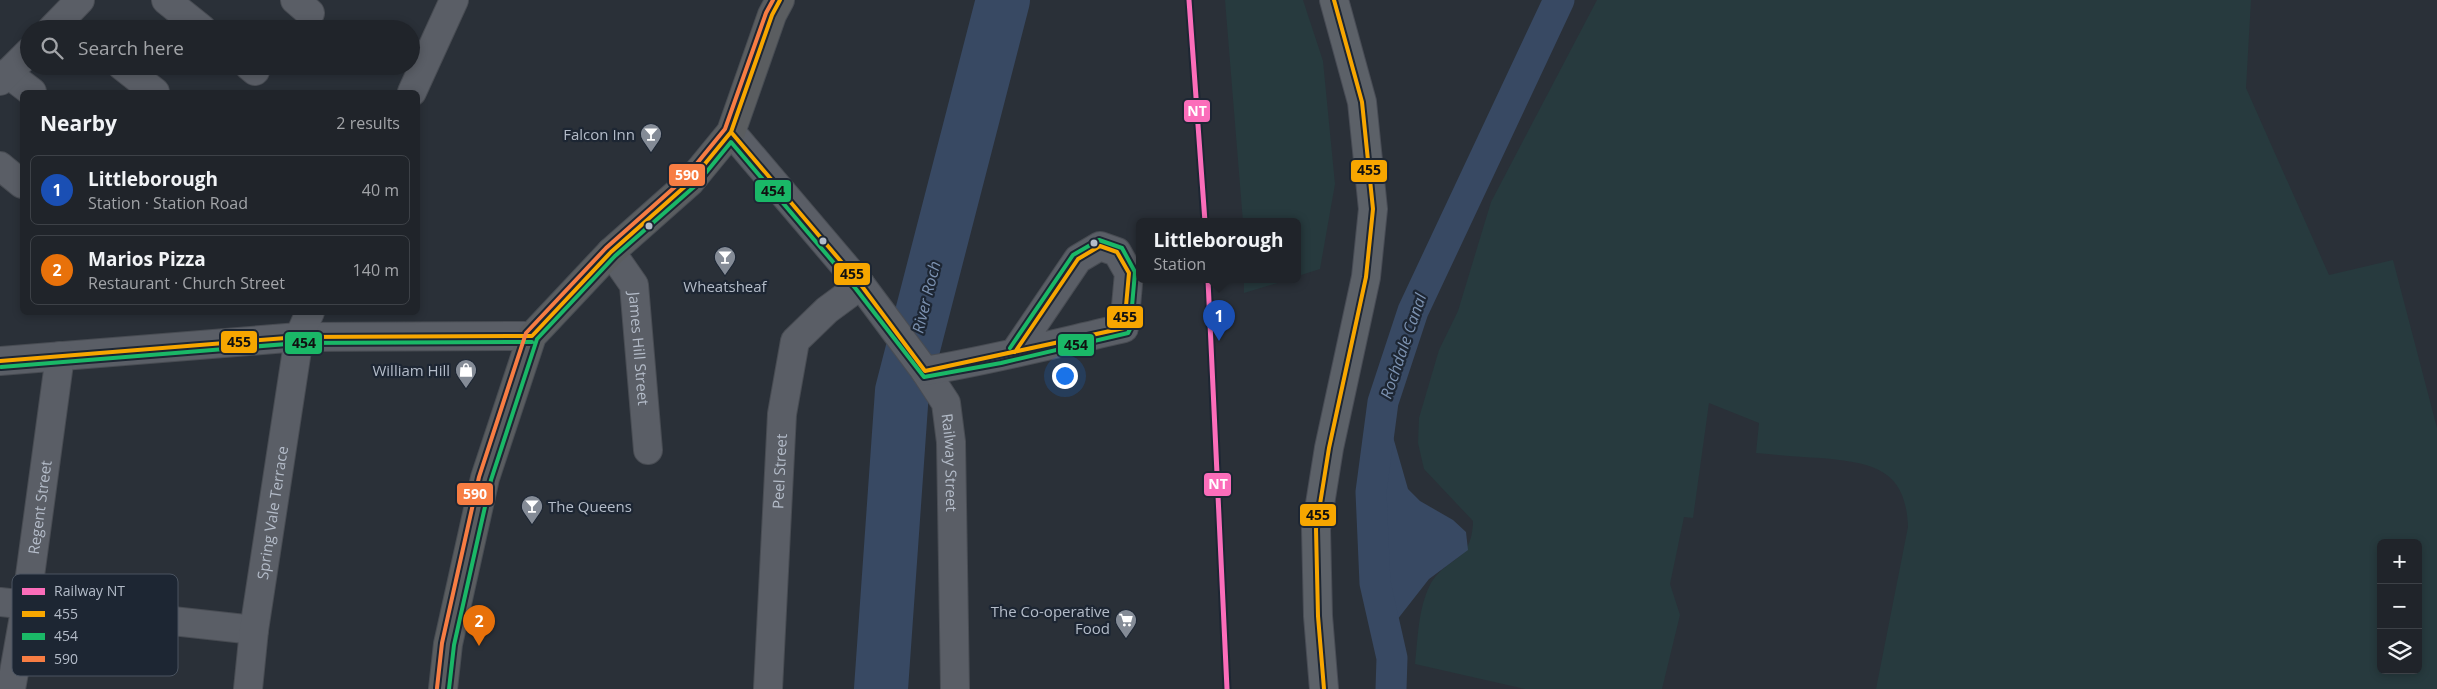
<!DOCTYPE html>
<html lang="en">
<head>
<meta charset="utf-8">
<style>
	:root { --surface:#20242a; --page:#282c32; --text:#f1f3f6; --muted:#a2a4a8; --line:#3d4147; --accent:#2563eb }
	body { margin:0; font-family:"Open Sans",sans-serif; background:var(--page); color:var(--text) }
	.controls { position:absolute; right:15px; bottom:15px; display:grid; overflow:hidden; border-radius:8px; box-shadow:0 2px 8px #0003 }
	.controls button { width:45px; height:45px; display:grid; place-items:center; padding:0; border:0; border-bottom:1px solid var(--line); background:var(--surface); color:var(--text); font:25px sans-serif }
	.you { position:absolute; left:1064px; top:375px; width:18px; height:18px; margin:-12px; border:4px solid #fff; border-radius:50%; background:#1a73e8; box-shadow:0 0 0 8px #1a73e833 }
	.badge { display:grid; place-items:center; width:32px; height:32px; border-radius:50%; background:var(--accent); color:#fff; font-size:16px; font-weight:700 }
	.pin { position:absolute; translate:-50% -41px; filter:drop-shadow(0 1px 2px #0008) }
	.pin::after { content:''; position:absolute; top:26px; width:18px; height:15px; background:inherit; clip-path:polygon(0 0,100% 0,50% 100%) }
	.popup { position:absolute; left:1136px; top:218px; width:165px; height:65px; box-sizing:border-box; display:grid; place-content:center; border-radius:8px; background:var(--surface); filter:drop-shadow(0 1px 4px #0005); font-size:16px; white-space:nowrap; color:var(--muted) }
	.popup b { font-size:19px; color:var(--text) }
	.popup::after { content:''; position:absolute; left:50%; top:100%; margin-left:-10px; border:10px solid transparent; border-top-color:var(--surface) }
	.list { margin:0; padding:0; list-style:none }
	h2 { display:flex; justify-content:space-between; align-items:center; height:65px; margin:0; padding:0 20px; font-size:21px }
	h2 small { font-size:16px; font-weight:400; color:var(--muted) }
	.list li { display:grid; grid-template-columns:32px 1fr auto; gap:15px; align-items:center; box-sizing:border-box; height:70px; margin:0 10px 10px; padding:0 10px; border:1px solid var(--line); border-radius:8px }
	.list b { display:block; font-size:19px; white-space:nowrap }
	.list p { margin:0; font-size:16px; white-space:nowrap; color:var(--muted) }
	.list em { font-size:16px; font-style:normal; color:var(--muted) }
	.icon { flex:none; width:28px; height:28px; fill:none; stroke:currentColor; stroke-width:2; stroke-linecap:round; stroke-linejoin:round }
	.map { position:relative; flex:none; width:2437px; height:689px; overflow:hidden }
	.search { position:absolute; background:var(--surface); box-shadow:0 2px 8px #0003; left:20px; top:20px; width:400px; height:55px; display:flex; align-items:center; gap:12px; box-sizing:border-box; padding:0 18px; border-radius:28px; color:var(--muted); font-size:19px }
	.panel { position:absolute; background:var(--surface); box-shadow:0 2px 8px #0003; left:20px; top:90px; width:400px; height:225px; border-radius:8px }
	.map>svg:first-child { display:block }
	.green { fill:#273a3e; fill-rule:evenodd }
	.water { fill:#384963 }
	.lines { fill:none; stroke-linecap:round; stroke-linejoin:round }
	.canal { stroke:#384963; stroke-width:31 }
	.river { stroke:#384963; stroke-width:54 }
	.minor-casing { stroke:#484c53; stroke-width:30 }
	.major-casing { stroke:#484c55; stroke-width:30 }
	.highway-casing { stroke:#474c53; stroke-width:30 }
	.minor { stroke:#5a5e66; stroke-width:28 }
	.major { stroke:#5c6168; stroke-width:28 }
	.highway { stroke:#5a5d60; stroke-width:28 }
	.bus-1-casing { stroke:#1d2633; stroke-width:8 }
	.bus-2-casing { stroke:#1d2633; stroke-width:8 }
	.bus-3-casing { stroke:#1d2633; stroke-width:8 }
	.bus-1 { stroke:#f7a600; stroke-width:4 }
	.bus-2 { stroke:#1ab867; stroke-width:4 }
	.bus-3 { stroke:#f77d43; stroke-width:4 }
	.rail-1-casing { stroke:#1d2633; stroke-width:9 }
	.rail-1 { stroke:#fb6dba; stroke-width:5 }
	.bus-dot { fill:#b4bcc9; stroke:#1d2633; stroke-width:2 }
	.labels { text-anchor:middle; dominant-baseline:central; stroke-width:4.5; stroke-linejoin:round; paint-order:stroke }
	.poi-label { font-size:15px; fill:#b4bcc9; stroke:#1d2633; text-anchor:end }
	.street-label { font-size:15px; fill:#b4bcc9; stroke:#1d2633 }
	.water-label { font-size:16px; font-style:italic; fill:#7c92b1; stroke:#1d2633 }
	.key { fill:#1d2633; stroke:#4a5360; stroke-width:1 }
	.key-label { font-size:14px; fill:#b4bcc9 }
	.line-badge { stroke:#1d2633; stroke-width:2 }
	.badge-label { font-size:14px; text-anchor:middle; font-weight:bold; fill:#fff }
	.pale-badge-label { font-size:14px; text-anchor:middle; font-weight:bold; fill:#111 }
</style>
</head>
<body>
<div class="map">
<svg width="2437" height="689" viewBox="0 0 2437 689">
	<rect width="100%" height="100%" fill="#2a3038"/>
	<!-- green -->
	<path class="green" d="M1225,0H1303L1323,61L1335,184L1320,269L1298,276V222H1243Z
		M1597,0H2251L2246,88L2329,275L2393,260L2437,428V689H1876L1908,527C1906,468 1872,463 1821,458C1800,457 1778,455 1756,453L1759,423L1709,403L1693,518L1684,517L1670,584L1680,615L1662,689H1525L1415,664C1418,638 1418,609 1430,585C1447,555 1472,564 1473,521L1424,469L1418,443L1419,418L1439,350L1458,311L1491,202ZM2381,543H2418V670H2381Z
		M1244,280H1287L1244,293Z"/>
	<!-- water -->
	<path class="water" d="M1383,402L1408,489L1420,501L1453,520L1466,532L1468,550L1429,579L1386,634L1375,583L1371,492Z"/>
	<g class="lines">
		<!-- canal -->
		<path class="canal" d="M1391,689L1392,658L1375,583L1371,492L1383,402L1413,311L1559,0"/>
		<!-- river -->
		<path class="river" d="M881,689L902,391L1003,0"/>
		<!-- minor casing -->
		<g class="minor-casing">
			<g id="minor">
				<path d="M166,0L202,29"/>
				<path d="M295,0L310,13"/>
				<path d="M52,29L80,0"/>
				<path d="M122,66L155,92"/>
				<path d="M249,66L255,71"/>
				<path d="M7,73L32,92"/>
				<path d="M0,81L29,52"/>
				<path d="M412,92L454,0"/>
				<path id="s1" d="M731,132L861,285L925,371L946,403L951,442L955,689"/>
				<path d="M0,166L22,184"/>
				<path id="s2" d="M611,252L634,285L648,450"/>
				<path d="M0,361L299,337L532,336"/>
				<path d="M925,371C992,360 1058,343 1124,328L1129,273L1117,252L1100,246L1078,259L1015,352"/>
				<path d="M0,602L254,630"/>
				<path id="s3" d="M11,689L26,605L60,356"/>
				<path id="s4" d="M248,689L254,630L299,337L310,312"/>
				<path id="s5" d="M768,689L782,414L795,341L827,310L861,285"/>
			</g>
		</g>
		<!-- major casing -->
		<g class="major-casing">
			<path id="major" d="M1324,689L1318,616L1316,529L1329,448L1366,277L1373,209L1362,102L1334,0"/>
		</g>
		<!-- highway casing -->
		<g class="highway-casing">
			<path id="highway" d="M443,689L448,644L485,478L532,336L611,252L690,182L731,132L772,15L780,0"/>
		</g>
		<!-- minor -->
		<use href="#minor" class="minor"/>
		<!-- major -->
		<use href="#major" class="major"/>
		<!-- highway -->
		<use href="#highway" class="highway"/>
		<!-- bus-1 casing -->
		<g class="bus-1-casing">
			<path id="bus-1" d="M731,132L861,285L925,371L1124,328L1129,273L1117,252L1100,246L1078,259L1015,352
				M0,361L299,337L532,336L611,252L690,182L731,132L772,15L780,0
				M1324,689L1318,616L1316,529L1329,448L1366,277L1373,209L1362,102L1334,0"/>
		</g>
		<!-- bus-2 casing -->
		<g class="bus-2-casing">
			<path id="bus-2" d="M1,367L299,343L532,342
				M449,689L454,645L491,480L537,339L615,256L695,186L731,142L856,289L924,377L1001,363L1128,333L1130,329L1135,272L1122,248L1099,240L1073,255L1010,348"/>
		</g>
		<!-- bus-3 casing -->
		<g class="bus-3-casing">
			<path id="bus-3" d="M437,688L442,643L479,477L526,333L606,248L685,178L725,129L766,13L773,0"/>
		</g>
		<!-- bus-1 -->
		<use href="#bus-1" class="bus-1"/>
		<!-- bus-2 -->
		<use href="#bus-2" class="bus-2"/>
		<!-- bus-3 -->
		<use href="#bus-3" class="bus-3"/>
		<!-- rail-1 casing -->
		<g class="rail-1-casing">
			<path id="rail-1" d="M1189,0L1205,222
				M1208,280L1227,689"/>
		</g>
		<!-- rail-1 -->
		<use href="#rail-1" class="rail-1"/>
	</g>
	<!-- icons -->
	<defs>
		<g id="bar-pin" transform="scale(1.125)"><path d="M0 17L-7.5 6A9.5 9.5 0 1 1 7.5 6Z" fill="#848b96" stroke="#1d2633"/><path d="M-6-5H6L.8 .8V4.5H3.5V6h-7V4.5H-.8V.8Z" fill="#fff"/></g>
		<g id="shop-pin" transform="scale(1.125)"><path d="M0 17L-7.5 6A9.5 9.5 0 1 1 7.5 6Z" fill="#848b96" stroke="#1d2633"/><path d="M-5-2.5h2.3a2.7 3.5 0 0 1 5.4 0H5L5.5 6h-11ZM-1.5-2.5h3a1.5 2.3 0 0 0-3 0Z" fill="#fff"/></g>
		<g id="supermarket-pin" transform="scale(1.125)"><path d="M0 17L-7.5 6A9.5 9.5 0 1 1 7.5 6Z" fill="#848b96" stroke="#1d2633"/><path d="M-6-5.5h2.5l.6 2H6L4.5 2H-2.5L-4.4-4H-6ZM-1.5 3.2a1.3 1.3 0 1 0 .1 0ZM3 3.2a1.3 1.3 0 1 0 .1 0Z" fill="#fff"/></g>
	</defs>
	<g fill-rule="evenodd">
		<use href="#bar-pin" x="651" y="134"/>
		<use href="#bar-pin" x="725" y="257"/>
		<use href="#shop-pin" x="466" y="370"/>
		<use href="#bar-pin" x="532" y="506"/>
		<use href="#supermarket-pin" x="1126" y="620"/>
	</g>
	<!-- markers -->
	<g class="bus-dot">
		<circle cx="649" cy="226" r="4.5"/>
		<circle cx="823" cy="241" r="4.5"/>
		<circle cx="1094" cy="243" r="4.5"/>
	</g>
	<g class="labels">
		<!-- poi labels -->
		<g class="poi-label">
			<text x="635" y="134">Falcon Inn</text>
			<text x="725" y="286" text-anchor="middle">Wheatsheaf</text>
			<text x="450" y="370">William Hill</text>
			<text x="548" y="506" text-anchor="start">The Queens</text>
			<text x="1110" y="611">The Co-operative<tspan x="1110" dy="17">Food</tspan></text>
		</g>
		<!-- street labels -->
		<g class="street-label">
			<text stroke="none"><textPath href="#s2" startOffset="104">James Hill Street</textPath></text>
			<text stroke="none"><textPath href="#s1" startOffset="406">Railway Street</textPath></text>
			<text stroke="none"><textPath href="#s5" startOffset="218">Peel Street</textPath></text>
			<text stroke="none"><textPath href="#s3" startOffset="184">Regent Street</textPath></text>
			<text stroke="none"><textPath href="#s4" startOffset="178">Spring Vale Terrace</textPath></text>
		</g>
		<!-- water labels -->
		<g class="water-label">
			<text transform="translate(926 297) rotate(-76)">River Roch</text>
			<text transform="translate(1403 346) rotate(-71)">Rochdale Canal</text>
		</g>
	</g>
	<!-- legend -->
	<rect x="12" y="574" width="166" height="102" rx="8" class="key"/>
	<rect x="22" y="588" width="23" height="7" fill="#fb6dba"/>
	<rect x="22" y="611" width="23" height="6" fill="#f7a600"/>
	<rect x="22" y="633" width="23" height="7" fill="#1ab867"/>
	<rect x="22" y="656" width="23" height="6" fill="#f77d43"/>
	<g class="key-label">
		<text x="54" y="596">Railway NT</text>
		<text x="54" y="619">455</text>
		<text x="54" y="641">454</text>
		<text x="54" y="664">590</text>
	</g>
	<g class="line-badge">
		<rect x="1183" y="99" width="28" height="24" rx="5" fill="#fb6dba"/>
		<rect x="1350" y="159" width="38" height="24" rx="5" fill="#f7a600"/>
		<rect x="668" y="163" width="38" height="24" rx="5" fill="#f77d43"/>
		<rect x="754" y="179" width="38" height="24" rx="5" fill="#1ab867"/>
		<rect x="833" y="262" width="38" height="24" rx="5" fill="#f7a600"/>
		<rect x="1106" y="305" width="38" height="24" rx="5" fill="#f7a600"/>
		<rect x="220" y="330" width="38" height="24" rx="5" fill="#f7a600"/>
		<rect x="284" y="331" width="39" height="24" rx="5" fill="#1ab867"/>
		<rect x="1057" y="333" width="38" height="24" rx="5" fill="#1ab867"/>
		<rect x="1203" y="472" width="29" height="25" rx="5" fill="#fb6dba"/>
		<rect x="456" y="482" width="38" height="24" rx="5" fill="#f77d43"/>
		<rect x="1299" y="503" width="38" height="24" rx="5" fill="#f7a600"/>
	</g>
	<g class="badge-label">
		<text x="1197" y="116">NT</text>
		<text x="687" y="180">590</text>
		<text x="1218" y="489">NT</text>
		<text x="475" y="499">590</text>
	</g>
	<g class="pale-badge-label">
		<text x="1369" y="175">455</text>
		<text x="773" y="196">454</text>
		<text x="852" y="279">455</text>
		<text x="1125" y="322">455</text>
		<text x="239" y="347">455</text>
		<text x="304" y="348">454</text>
		<text x="1076" y="350">454</text>
		<text x="1318" y="520">455</text>
	</g>
</svg>
<div class="controls">
<button>+</button>
<button>−</button>
<button><svg class="icon" aria-label="layers" viewBox="0 0 24 24"><path d="M12 4l9 5-9 5-9-5zM3 14l9 5 9-5"/></svg></button>
</div>
<div class="you"></div>
<div class="pin badge" style="left:1219px;top:341px;background:#1a4fb4">1</div>
<div class="popup"><b>Littleborough</b>Station</div>
<div class="pin badge" style="left:479px;top:646px;background:#e8710a">2</div>
<div class="search"><svg class="icon" aria-label="search" viewBox="0 0 24 24"><circle cx="10" cy="10" r="6"/><path d="M15 15l6 6"/></svg>Search here</div>
<section class="panel">
<h2>Nearby<small>2 results</small></h2>
<ul class="list">
<li><span class="badge" style="background:#1a4fb4">1</span><div><b>Littleborough</b><p>Station · Station Road</p></div><em>40 m</em></li>
<li><span class="badge" style="background:#e8710a">2</span><div><b>Marios Pizza</b><p>Restaurant · Church Street</p></div><em>140 m</em></li>
</ul>
</section>
</div>
</body>
</html>
